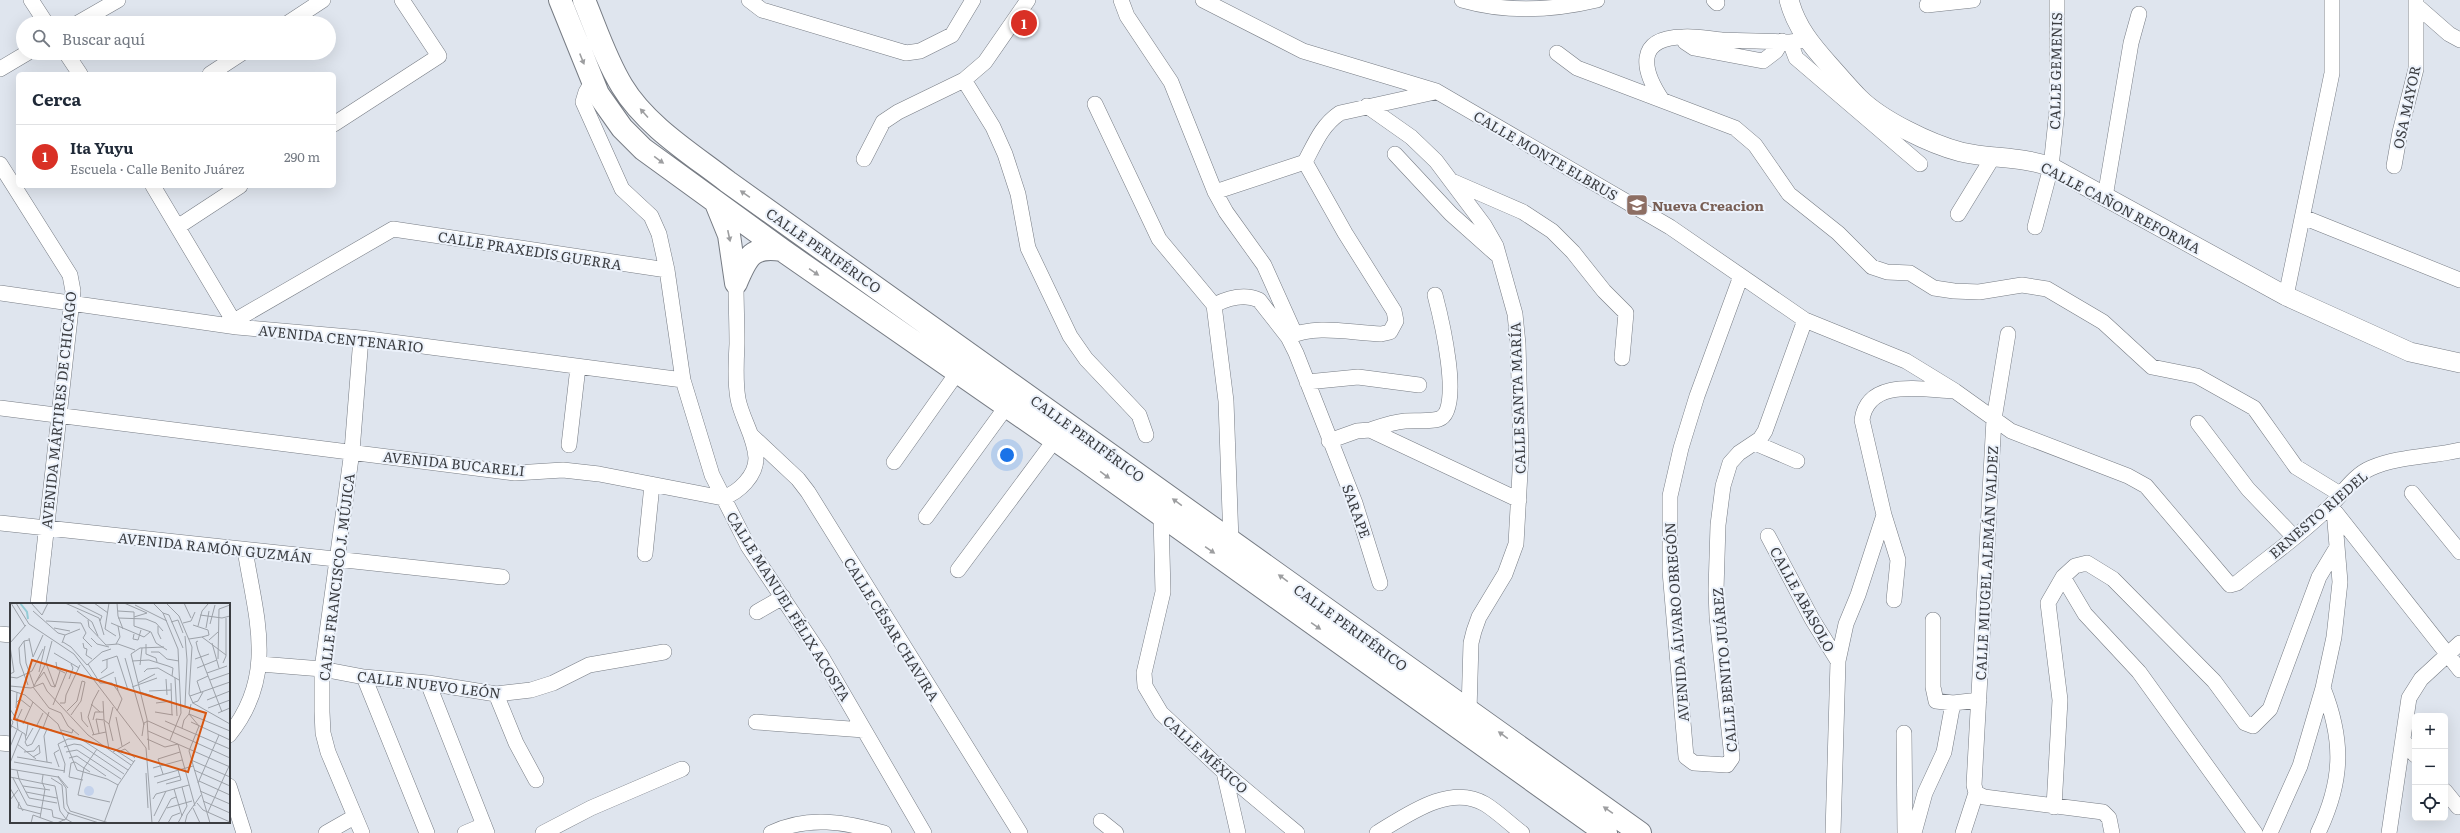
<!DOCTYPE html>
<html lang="es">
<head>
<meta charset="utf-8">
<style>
	:root { --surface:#fff; --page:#f6f6f7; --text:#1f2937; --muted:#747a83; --line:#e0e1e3; --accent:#d93025 }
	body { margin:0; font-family:Literata,serif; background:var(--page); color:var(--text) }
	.controls { position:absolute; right:12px; bottom:12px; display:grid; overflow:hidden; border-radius:6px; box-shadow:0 4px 16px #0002 }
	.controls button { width:36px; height:36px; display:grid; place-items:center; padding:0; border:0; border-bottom:1px solid var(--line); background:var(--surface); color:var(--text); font:20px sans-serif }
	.you { position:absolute; left:1007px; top:455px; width:14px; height:14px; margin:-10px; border:3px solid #fff; border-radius:50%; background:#1a73e8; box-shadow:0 0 0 6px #1a73e833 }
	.badge { display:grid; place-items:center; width:26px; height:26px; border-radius:50%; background:var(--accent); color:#fff; font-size:13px; font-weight:700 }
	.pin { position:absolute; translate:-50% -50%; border:2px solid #fff; box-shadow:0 1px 4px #0006 }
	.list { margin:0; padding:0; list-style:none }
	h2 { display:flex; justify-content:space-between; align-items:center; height:52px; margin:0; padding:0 16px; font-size:17px }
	h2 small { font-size:13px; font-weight:400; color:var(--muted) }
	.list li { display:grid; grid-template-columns:26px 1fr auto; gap:12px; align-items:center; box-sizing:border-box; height:64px; padding:0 16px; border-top:1px solid var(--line) }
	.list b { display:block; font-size:15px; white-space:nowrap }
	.list p { margin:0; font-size:13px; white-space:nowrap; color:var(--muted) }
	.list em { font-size:13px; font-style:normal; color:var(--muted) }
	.icon { flex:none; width:22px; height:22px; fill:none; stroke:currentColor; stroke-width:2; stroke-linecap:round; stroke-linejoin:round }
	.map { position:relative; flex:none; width:2460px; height:833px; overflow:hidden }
	.search { position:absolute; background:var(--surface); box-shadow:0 4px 16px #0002; left:16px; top:16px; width:320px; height:44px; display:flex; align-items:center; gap:10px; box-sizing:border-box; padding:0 14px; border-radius:22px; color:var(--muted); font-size:15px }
	.panel { position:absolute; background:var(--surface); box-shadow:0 4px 16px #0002; left:16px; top:72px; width:320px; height:116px; border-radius:6px }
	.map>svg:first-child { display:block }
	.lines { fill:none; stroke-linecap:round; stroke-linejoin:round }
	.minor-casing { stroke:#777c84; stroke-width:16 }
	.major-casing { stroke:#777c84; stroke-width:20 }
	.highway-casing { stroke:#777c84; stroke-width:24 }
	.minor { stroke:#fff; stroke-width:15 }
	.major { stroke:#fff; stroke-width:19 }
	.highway { stroke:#fff; stroke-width:22 }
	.oneway { fill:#9d9ea0 }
	.labels { text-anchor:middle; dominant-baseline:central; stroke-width:4; stroke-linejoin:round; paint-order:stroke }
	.street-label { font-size:14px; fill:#3b3d41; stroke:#ecf2fb }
	.education-label { font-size:14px; font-weight:bold; fill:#785e54; stroke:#ecf2fb; text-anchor:start }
	.inset-river { fill:none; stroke:#95ccd6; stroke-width:2 }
	.inset-road { fill:none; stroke:#9da2a9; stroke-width:1 }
	.view { fill:#d75611; fill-opacity:0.15; stroke:#d75611; stroke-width:2 }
	.inset-edge { fill:none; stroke:#3b3d41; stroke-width:2 }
</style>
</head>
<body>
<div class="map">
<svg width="2460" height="833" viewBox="0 0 2460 833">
	<rect width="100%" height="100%" fill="#dfe5ee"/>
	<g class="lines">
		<!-- minor casing -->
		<g class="minor-casing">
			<path id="minor" d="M31,0L46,23
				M749,0L762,10L906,53L920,51L952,35L973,0
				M1121,0L1127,16L1171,82L1215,192L1226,212L1264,265L1295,334
				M1203,0L1303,51L1436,91L1670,227L1805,320L1906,361L1955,391L2011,431L2128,476L2146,486L2230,585L2237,583C2267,558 2304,533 2331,505C2343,493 2354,475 2371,468C2399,456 2430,457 2460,450
				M1462,0C1507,13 1551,11 1597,0
				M1714,0L1717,3
				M1927,5L1973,0
				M2417,6L2449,34L2460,40
				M78,23L118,0
				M288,23L323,0
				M1683,37L1685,42L1694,48L1763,61L1776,51L1782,41
				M1790,42L1796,58L1920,164
				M66,53L80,74
				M1557,53L1577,68L1735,128L1755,145L1789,194L1838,233L1872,267L1887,272L1910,273L1934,288L1954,291L1979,292L2022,285L2047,289L2103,322L2152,367L2197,376L2254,408L2296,467L2340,494
				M0,69L27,53
				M210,74L242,53
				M964,80L993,127L1005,154L1018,194L1028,248L1070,336L1086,359L1139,415L1146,435
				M592,82L586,92L583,102L622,189L651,216L659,234L667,270L683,380L712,475L748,546L820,654L924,833
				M1662,100C1642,70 1635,38 1683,37C1696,36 1709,39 1722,40C1745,41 1767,41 1790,42L1807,40
				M1095,104L1159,239L1214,305
				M1367,106L1411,137L1436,161L1484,225L1496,246L1515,314L1518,344L1521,454L1516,544L1505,574L1479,617L1474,631L1471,643L1469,711
				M334,124L439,56L402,0
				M1395,154L1451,214L1496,254
				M864,159L883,122L898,112L964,80L985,62L1028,0
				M0,164L70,275L73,291L38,604
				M2394,166L2400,132L2416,69V0
				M1454,182L1523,212L1552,231L1573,252L1604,291L1626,313L1622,358
				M153,186L237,327
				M1215,192L1305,162C1315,143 1322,125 1340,113L1435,92
				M2105,197L2131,43L2139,14
				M1958,214L1993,157
				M2303,217L2460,280
				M179,226L240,186
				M2035,227L2051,167L2057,110V0
				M1741,276L1697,396L1681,448L1670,496V571L1686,757L1694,763L1727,765L1732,758L1717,617L1716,590L1718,525L1723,486L1730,463L1739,453L1760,439L1765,431L1805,320
				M0,293L237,327L361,338L683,380
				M2286,296L2332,73V0
				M1214,305C1228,298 1244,293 1259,300L1288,337L1296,353L1355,503L1380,583
				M1214,305L1226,401L1231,541
				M234,321L393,229L667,270
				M1288,337C1317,324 1350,333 1381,334L1390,332L1396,321L1394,311L1345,233L1305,162
				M361,338L352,451L322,669V712L323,733L328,752L362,833
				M1307,382L1358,377L1419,385
				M0,408L515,473L563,470L599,474L723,498C739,492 756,476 756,458C755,437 742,419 738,399C735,381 736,363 737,344C737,324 736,303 736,283
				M2198,423L2248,489L2294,537
				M1370,430C1382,426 1393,422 1405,421C1416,420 1429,422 1439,419C1464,411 1440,314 1435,295
				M751,435L798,479L808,492L1020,833
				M1329,441L1357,431L1370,430L1519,500
				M1755,443L1797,461
				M569,445L578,367
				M894,462L952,380
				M2412,493L2460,552
				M2333,509L2460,670
				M1884,515L1898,560L1894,600
				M1161,516L1163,592L1144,673L1145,686L1161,713L1224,772L1297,833
				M926,517L1001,414
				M0,523L502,577
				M1768,536L1812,619L1838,661
				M645,554L652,485
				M958,570L1048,449
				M2063,577L2085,614L2139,672L2255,833
				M757,612L783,597
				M1933,620V687L1936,701L1953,703L1979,700
				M0,634L11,635
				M260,664L322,669L364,677L428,683L496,694L531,690L553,683L589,665L664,652
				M364,677L427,833
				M428,683L487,833
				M496,694L516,743L536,780
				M756,722L864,730
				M1904,733L1905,833
				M229,735C277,676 256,618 245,550
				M2403,740L2415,755
				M0,743L11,744
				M1224,772L1238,833
				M229,786L244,833
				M2445,791L2458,807
				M1976,793L1974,785L1994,419L2008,334
				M1976,793L1984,797L2103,812L2109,818L2112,833
				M2054,807L2060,700L2048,603L2063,577L2075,566L2087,563L2113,579L2214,681L2245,723L2253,726L2270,709L2319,577L2337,547
				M1101,821L1116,833
				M326,833L354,817
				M465,833L484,825
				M543,833L591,808L682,769
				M771,833C808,815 846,822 884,833
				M1377,833C1407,815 1450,783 1485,804C1498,812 1510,824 1522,833
				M1833,833L1838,661L1846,624L1858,595L1884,515L1862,420C1868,377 1923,390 1954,391
				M1914,833L1925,793L1944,752L1953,703
				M1963,833L1976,793
				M2270,833L2300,766L2323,688L2334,637L2340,582L2334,510
				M2318,833C2343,781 2344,741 2323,688
				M2389,833L2409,698L2421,679L2460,643"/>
		</g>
		<!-- major casing -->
		<g class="major-casing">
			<path id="major" d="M1789,0C1796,27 1812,46 1830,66C1840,77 1849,88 1859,98C1881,120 1930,144 1961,152C1991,159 2022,156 2051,167L2286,296L2410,352L2460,363"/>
		</g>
		<!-- highway casing -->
		<g class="highway-casing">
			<path id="highway" d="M560,0L598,94L622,128L643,149L782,250L1087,462L1606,833
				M584,0C596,29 606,60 622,86C646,126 692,154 728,182L1640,833
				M716,203L729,235L736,283
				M736,283C747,257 752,245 782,250"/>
		</g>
		<!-- minor -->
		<use href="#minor" class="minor"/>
		<!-- major -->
		<use href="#major" class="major"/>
		<!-- highway -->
		<use href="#highway" class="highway"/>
	</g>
	<!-- one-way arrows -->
	<defs><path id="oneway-solid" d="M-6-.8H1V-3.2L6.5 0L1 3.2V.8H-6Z"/></defs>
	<g class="oneway">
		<use href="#oneway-solid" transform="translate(582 59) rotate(68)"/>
		<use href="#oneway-solid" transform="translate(644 113) rotate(-132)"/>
		<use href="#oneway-solid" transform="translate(659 160) rotate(36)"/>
		<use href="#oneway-solid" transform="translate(745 194) rotate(-145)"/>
		<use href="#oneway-solid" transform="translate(729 236) rotate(78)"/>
		<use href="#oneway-solid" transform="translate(814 272) rotate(34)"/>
		<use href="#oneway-solid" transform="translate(1105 475) rotate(36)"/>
		<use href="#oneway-solid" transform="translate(1177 502) rotate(-144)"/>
		<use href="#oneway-solid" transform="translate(1210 550) rotate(35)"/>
		<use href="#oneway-solid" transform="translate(1283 578) rotate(-144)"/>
		<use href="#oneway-solid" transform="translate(1316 626) rotate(35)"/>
		<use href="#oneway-solid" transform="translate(1503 735) rotate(-144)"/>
		<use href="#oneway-solid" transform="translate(1608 810) rotate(-145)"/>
	</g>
	<!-- icons -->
	<defs>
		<g id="school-square" transform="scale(1.15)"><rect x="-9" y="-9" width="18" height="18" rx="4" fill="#8d6e63" stroke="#ecf2fb"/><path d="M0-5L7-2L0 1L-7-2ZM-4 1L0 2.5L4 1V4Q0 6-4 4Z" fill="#fff"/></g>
	</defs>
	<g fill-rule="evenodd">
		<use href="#school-square" x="1637" y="205"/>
	</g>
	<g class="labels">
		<!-- street labels -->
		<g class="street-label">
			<text transform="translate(2055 71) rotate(-89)">CALLE GEMENIS</text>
			<text transform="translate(2406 107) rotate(-78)">OSA MAYOR</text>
			<text transform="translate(1546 155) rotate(30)">CALLE MONTE ELBRUS</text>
			<text transform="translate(2121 207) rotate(28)">CALLE CAÑON REFORMA</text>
			<text transform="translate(530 250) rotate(9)">CALLE PRAXEDIS GUERRA</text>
			<text transform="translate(824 250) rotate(35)">CALLE PERIFÉRICO</text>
			<text transform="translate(341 338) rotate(6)">AVENIDA CENTENARIO</text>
			<text transform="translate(1517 398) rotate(-92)">CALLE SANTA MARÍA</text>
			<text transform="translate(58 410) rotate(-84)">AVENIDA MÁRTIRES DE CHICAGO</text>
			<text transform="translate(1088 438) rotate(36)">CALLE PERIFÉRICO</text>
			<text transform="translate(454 463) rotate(6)">AVENIDA BUCARELI</text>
			<text transform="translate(1357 511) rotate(70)">SARAPE</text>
			<text transform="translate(2318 514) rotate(-41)">ERNESTO RIEDEL</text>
			<text transform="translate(215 547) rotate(6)">AVENIDA RAMÓN GUZMÁN</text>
			<text transform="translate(1986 563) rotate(-87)">CALLE MIUGEL ALEMÁN VALDEZ</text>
			<text transform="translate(336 577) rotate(-83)">CALLE FRANCISCO J. MÚJICA</text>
			<text transform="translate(1803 599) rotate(61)">CALLE ABASOLO</text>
			<text transform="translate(789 606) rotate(58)">CALLE MANUEL FÉLIX ACOSTA</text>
			<text transform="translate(1676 622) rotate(-94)">AVENIDA ÁLVARO OBREGÓN</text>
			<text transform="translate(1351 627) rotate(36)">CALLE PERIFÉRICO</text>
			<text transform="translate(892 629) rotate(58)">CALLE CÉSAR CHAVIRA</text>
			<text transform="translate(1724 670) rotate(-95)">CALLE BENITO JUÁREZ</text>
			<text transform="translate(429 684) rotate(7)">CALLE NUEVO LEÓN</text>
			<text transform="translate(1206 754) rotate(42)">CALLE MÉXICO</text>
		</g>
		<!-- education labels -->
		<g class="education-label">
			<text x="1652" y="205">Nueva Creacion</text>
		</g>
	</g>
	<!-- overview -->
	<g transform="translate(10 603)">
		<rect width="220" height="220" fill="#dfe5ee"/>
		<path d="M74 188a5 5 0 1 1 10 0a5 5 0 1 1-10 0Z" fill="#c4d2eb"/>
		<path class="inset-river" d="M10,0L17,9L18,16"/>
		<path class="inset-road" d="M1,0L15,23M6,0L19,21L64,51L136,145L142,220M21,0L32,12L38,0M55,0L89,15L94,32M66,0L92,13L90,18M84,0L98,10M99,0L95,26L106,33M107,0L108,13L113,26M114,0L137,10M143,0L153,10L168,46L171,110L160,137M156,0L169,13L182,44L179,91L183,100L220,121M174,0L181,15M180,0H199M125,2L157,18M23,8L48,30L55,32M67,8L82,19L88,33M108,8L124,9V23L141,29L146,40L157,47M153,10L159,12L173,45M190,12L212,15L220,13M124,14L137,10M108,15L136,16L146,20L153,28M78,17L79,24L96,42L108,41L125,47M36,18L71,20M161,19L168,17L173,30M71,20L76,30L73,35L82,44M101,20L134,34L140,29M173,20L181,18L185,9M200,21L205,2M183,22L198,27L199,32L192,34M148,23V30L151,36M188,23L192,8L198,1M44,25L60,28M196,25L199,8M124,31L123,36L128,37L131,27M19,35L23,54M81,35L87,41L99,44M179,36L192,34L216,52M199,37L208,29M14,38L16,60L24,83M188,38L186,39L188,47L212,109M53,39L61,44L77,62L92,49L101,46M0,40L16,22M52,40L55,32L70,26M73,40L74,45L77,46L76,52L82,56M202,40L209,65M106,41L110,34L108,23M136,41V51L146,55L147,59M0,43L4,69L0,71M141,49H149L157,56L169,58M44,50L69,65M23,54L33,32M115,55L134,122M185,56L199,51M208,56L209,6L220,2M92,58L107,53L118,87M122,58L139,57L158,63L163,65L162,73M46,59L47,66L55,70M36,60L45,84M213,60L216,53V15M78,61L90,80H102L108,88L112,96L107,108M130,62L132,45M187,65L207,57M29,69L35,43M134,69L137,66L148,65L169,77M91,70L97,65V56M197,70L217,63M0,74L7,75L22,68L33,46M105,74L108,88M165,75L167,113M59,76L63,65L61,61M156,76L157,92M88,77L104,69M200,77L220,70M26,79L34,69L41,83L45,84M128,80L145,71M161,80L162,112M18,82L10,60L9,45L14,38L19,37M0,83L21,85L33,80L37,88L78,132L121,162M24,83L36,60L42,38M23,84L39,105L51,110L58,123L69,132M45,84L50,68M122,84L147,75M0,87L15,92L48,121L67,167L97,176L108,182L94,220M139,88L161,87M130,89L143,93M191,90L187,78L198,73M180,93L220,79M197,97L220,88M93,98L94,117L99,121M6,100L10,96L20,104M50,100H55L56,92L70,62M146,100L161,98M182,100L188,98L193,89M81,101L90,109M181,101L179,111L189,123L179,148L200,220M43,102L57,68M175,103L177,57L175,33M6,105L7,89M198,105L220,97M0,106L7,117M57,108L67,98L72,78L75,79L71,98L61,112M71,109L72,117L78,124M145,109L163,112M208,110L220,105M179,111L220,128M106,114L112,143M0,115L3,119L0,127M83,117L85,109H94M94,118L99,146M155,118L220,146M181,119L220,137M13,121L23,99M99,121L103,104M99,121L103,138M0,122L15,131L16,137M27,122L33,110M23,125L15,139L17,143L22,141L30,125H33L39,109M172,125L174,117L179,111M8,127L7,117L12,106M51,127L62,130L63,126M138,128L220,164M89,130L86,116L94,117M82,132L96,129M84,132L78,114L83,98L89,87M16,133L18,121M132,133L134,120L138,118L220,155M137,136L155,144L168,141M7,141L26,156M48,141L58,136H71L118,167M48,141L55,161L54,170M168,141L185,203M0,144L7,127M54,144L64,141L71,142L114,171M87,146L74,165L68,192L100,199M139,147L137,116L121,51L130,45L154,44M107,148L124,159M14,149L24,148L29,142M56,149L67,147L111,176M103,149L120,139M108,149L115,146L125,155M7,154L42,160M23,154L30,150L29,142M59,155L67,153L96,173M181,157L220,174M4,159L55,168M37,159L34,133L37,126L42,127M0,160L12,130M49,164L44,150L49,147M143,165L172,157M0,166L48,174L56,185L57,201L60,208L99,220M7,167L9,176L19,195L47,200M184,167L220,183M136,170L138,205M153,171L148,156L170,149M48,173L58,185M0,174L45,183L50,208L56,216L63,220M144,174L183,163M3,175L17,202L42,207L43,214L55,217M41,175L52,182L54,205L58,210L89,220M73,177L59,174L61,160L65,159L80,169M189,178L220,192M147,180L170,173M188,180L209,132M156,181L171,177L168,167M108,182L125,157M13,183L40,187M0,185L13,208M164,186L172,213M190,188L220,201M16,189L47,195M143,196L146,191L179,182M0,197L8,187M193,198L220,210M9,199L8,205L31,211M187,200L193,207L220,219M157,205L182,198M183,205L190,220M198,209L220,161M144,213L156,188M30,215L35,186L32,179L33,172M21,220L23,212L45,220M47,220L56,216L59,209M148,220L161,196L166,194M158,220L162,213L170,210M168,220L177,203L172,184M175,220L177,212L191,192"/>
		<path class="view" d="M22,57L196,110L178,169L4,116Z"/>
		<rect width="220" height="220" class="inset-edge"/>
	</g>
</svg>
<div class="controls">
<button>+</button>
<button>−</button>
<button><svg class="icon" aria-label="locate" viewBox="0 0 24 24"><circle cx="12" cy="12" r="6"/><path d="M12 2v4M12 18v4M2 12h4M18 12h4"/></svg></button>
</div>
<div class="you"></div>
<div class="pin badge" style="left:1024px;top:23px">1</div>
<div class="search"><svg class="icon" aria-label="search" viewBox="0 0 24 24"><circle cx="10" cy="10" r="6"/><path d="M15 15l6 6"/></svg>Buscar aquí</div>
<section class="panel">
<h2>Cerca<small></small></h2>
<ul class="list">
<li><span class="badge">1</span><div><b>Ita Yuyu</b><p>Escuela · Calle Benito Juárez</p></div><em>290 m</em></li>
</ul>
</section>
</div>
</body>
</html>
